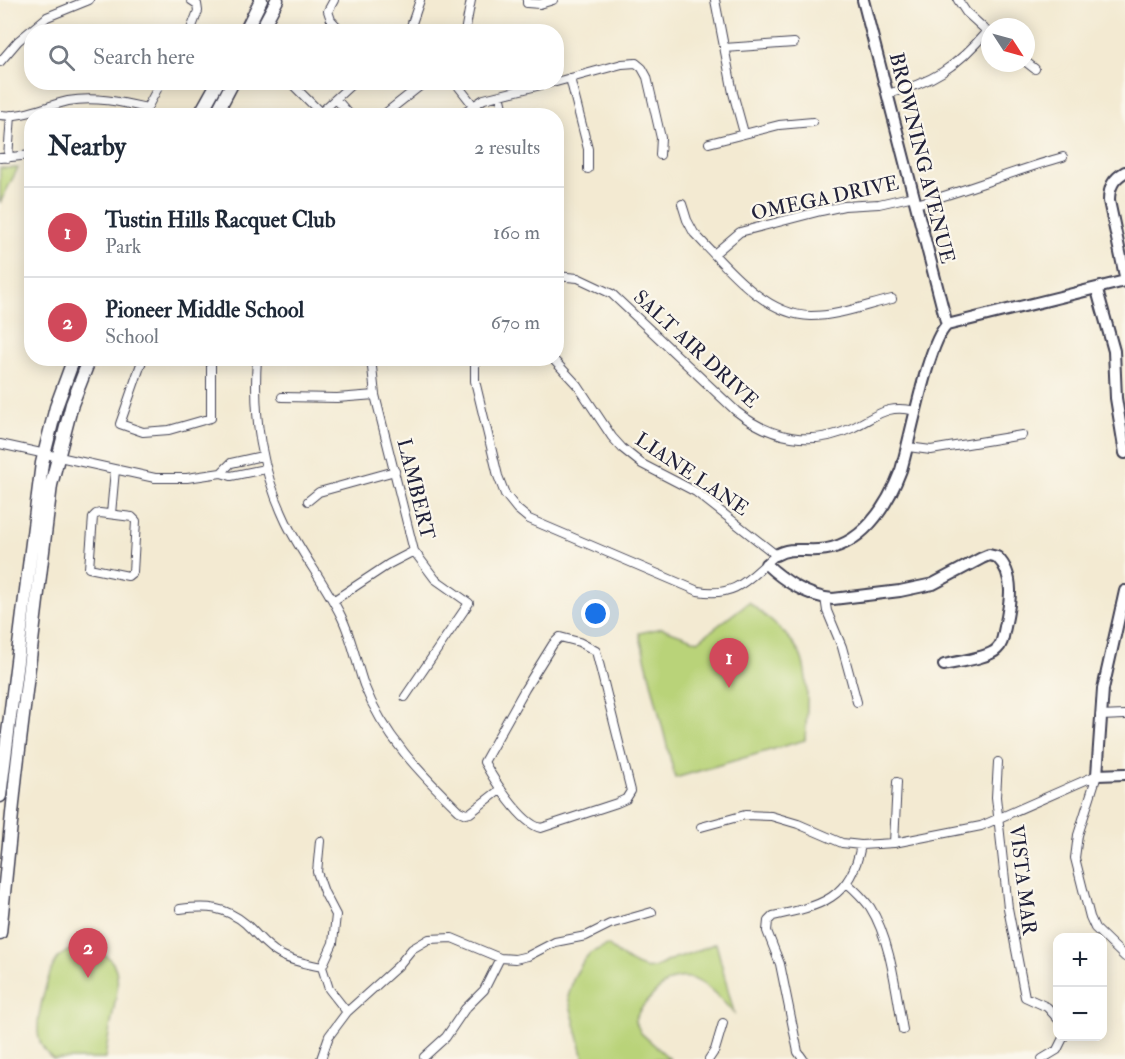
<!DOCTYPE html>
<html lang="en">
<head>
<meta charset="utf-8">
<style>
	:root { --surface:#fff; --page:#f6f6f7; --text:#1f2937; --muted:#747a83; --line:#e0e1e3; --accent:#d1495b }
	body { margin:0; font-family:"IM FELL Double Pica",serif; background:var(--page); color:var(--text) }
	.controls { position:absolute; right:18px; bottom:18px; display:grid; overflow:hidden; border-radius:12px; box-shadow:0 3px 15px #0003 }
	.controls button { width:54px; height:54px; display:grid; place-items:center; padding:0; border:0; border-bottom:2px solid var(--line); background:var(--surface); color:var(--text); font:30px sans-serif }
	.compass { position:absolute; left:981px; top:18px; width:54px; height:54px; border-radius:50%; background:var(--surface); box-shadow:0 3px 15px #0003; rotate:126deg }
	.you { position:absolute; left:596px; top:614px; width:21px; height:21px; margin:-15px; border:4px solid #fff; border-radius:50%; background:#1a73e8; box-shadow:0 0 0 9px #1a73e833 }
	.badge { display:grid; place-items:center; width:39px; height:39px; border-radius:50%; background:var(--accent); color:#fff; font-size:20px; font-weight:700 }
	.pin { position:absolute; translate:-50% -50px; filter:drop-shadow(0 2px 3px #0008) }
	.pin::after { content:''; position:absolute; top:32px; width:21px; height:18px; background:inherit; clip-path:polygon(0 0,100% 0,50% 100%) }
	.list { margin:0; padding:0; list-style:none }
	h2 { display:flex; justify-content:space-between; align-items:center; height:78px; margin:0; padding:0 24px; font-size:26px }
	h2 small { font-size:20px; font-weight:400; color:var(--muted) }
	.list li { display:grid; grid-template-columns:39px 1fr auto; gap:18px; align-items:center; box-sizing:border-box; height:90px; padding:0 24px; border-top:2px solid var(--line) }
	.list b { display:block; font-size:22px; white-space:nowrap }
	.list p { margin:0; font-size:20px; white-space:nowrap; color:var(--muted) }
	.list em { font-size:20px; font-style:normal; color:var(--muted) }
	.icon { flex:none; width:33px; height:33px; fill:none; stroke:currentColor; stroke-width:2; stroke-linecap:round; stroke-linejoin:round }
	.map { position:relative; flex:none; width:1125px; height:1059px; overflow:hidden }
	.search { position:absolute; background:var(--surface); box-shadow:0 3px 15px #0003; left:24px; top:24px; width:540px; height:66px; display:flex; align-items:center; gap:15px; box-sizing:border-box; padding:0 21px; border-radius:24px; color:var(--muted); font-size:22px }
	.panel { position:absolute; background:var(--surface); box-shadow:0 3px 15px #0003; left:24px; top:108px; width:540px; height:258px; border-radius:24px }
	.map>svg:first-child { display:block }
	.green { fill:#b9d379; stroke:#6e7a5a; stroke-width:1.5 }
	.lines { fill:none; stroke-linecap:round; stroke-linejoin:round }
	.street-casing { stroke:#414052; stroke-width:10 }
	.secondary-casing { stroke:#414052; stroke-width:14 }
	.primary-casing { stroke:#414052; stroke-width:15 }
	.street { stroke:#fff; stroke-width:8 }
	.secondary { stroke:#fff; stroke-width:10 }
	.primary { stroke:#fff; stroke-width:12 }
	.labels { text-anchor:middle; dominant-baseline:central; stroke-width:4.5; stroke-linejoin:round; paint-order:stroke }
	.street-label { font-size:20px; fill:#22223b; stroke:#fbf7ec }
</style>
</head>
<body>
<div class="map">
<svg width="1125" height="1059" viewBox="0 0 1125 1059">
	<rect width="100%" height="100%" fill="#fbf7ec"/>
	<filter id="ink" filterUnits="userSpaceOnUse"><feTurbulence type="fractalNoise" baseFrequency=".0167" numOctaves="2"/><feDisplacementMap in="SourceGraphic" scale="12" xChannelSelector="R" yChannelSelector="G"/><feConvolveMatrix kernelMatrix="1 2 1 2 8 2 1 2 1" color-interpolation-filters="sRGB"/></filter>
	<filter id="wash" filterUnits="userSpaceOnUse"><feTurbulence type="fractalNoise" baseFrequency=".008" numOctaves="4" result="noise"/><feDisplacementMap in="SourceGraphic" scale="24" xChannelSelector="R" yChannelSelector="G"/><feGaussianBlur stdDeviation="1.35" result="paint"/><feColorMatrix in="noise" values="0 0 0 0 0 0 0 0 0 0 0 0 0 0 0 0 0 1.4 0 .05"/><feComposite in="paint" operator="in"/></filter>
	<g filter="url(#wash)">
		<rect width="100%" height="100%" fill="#f3ead2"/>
		<!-- green -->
		<path class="green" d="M0,168H18L0,203Z
			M749,602C765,617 788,632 799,652C810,672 807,718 805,740L675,778L639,633L662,628L698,641Z
			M716,943L734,1013C710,988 686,958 654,994C646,1003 638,1009 635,1021L641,1033L670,1059H584L568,997L574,977L584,960L590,953L607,945C619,953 629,964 644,968C655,971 665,961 675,958C690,954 702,949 716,943Z
			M87,947C125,957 119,982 113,1013C110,1028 107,1044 105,1059H53C45,1053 38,1042 38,1031C37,1016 49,965 60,956C68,949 77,948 87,947Z"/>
	</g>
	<g filter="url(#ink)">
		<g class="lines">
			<!-- street casing -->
			<g class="street-casing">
				<path id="street" d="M334,0L328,11L331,20L342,32
					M527,0V3L540,4L553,0
					M715,0L733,93L744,133
					M958,0L966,12L989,33
					M190,32L198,11L197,4L191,0
					M409,32L420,0
					M465,32L471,0
					M724,48L794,43
					M0,62L18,41L47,17L89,0
					M1026,62L1035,69
					M570,78L588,149V169
					M290,82L320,112
					M455,82L473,105
					M556,82L622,64L636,63L642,68L647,77L661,138L660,155
					M887,94C932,83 957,67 987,31
					M500,95L505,116
					M336,99L351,116
					M0,115C23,118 46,106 68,101C95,96 121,102 147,108L161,82
					M317,116L354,82
					M382,116L425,82
					M458,116L484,99L553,82
					M709,143L779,125L813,122
					M0,158L32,155
					M8,158L11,115
					M682,204L687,220L694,233C724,264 764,316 811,316C838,316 866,305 892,299
					M916,204C966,191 1013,171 1063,157
					M714,254L740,232L821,211L844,206L879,204L914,196
					M556,276L578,278L612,294L736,411C771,439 811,447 852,428C879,415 886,404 916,411
					M143,358L120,424L143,432L169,430L211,418V358
					M257,358C253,417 261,469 286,522C302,555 325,583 341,616C352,638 356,662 364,685C383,735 421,774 459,811L466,814L470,813L501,789
					M371,358L375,395L414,551L435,579L469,603L405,697
					M475,358V381L498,476L505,494L517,509L529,519L698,591C738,598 749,577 776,555L696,492L642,464L622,448L612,437L578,386L552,358
					M282,397L337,398L375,395
					M0,444L155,478H187L221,473L231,476L265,469
					M908,447L931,450L1022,435
					M221,473L231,463L262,456
					M308,501L319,492L395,471
					M100,513L132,517L136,521L133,572L128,576L89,568L93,517L96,514Z
					M111,514L115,470
					M825,598L827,611L842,647L857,702
					M333,601L389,564L414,551
					M560,637L579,642L596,651L631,791L626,799L617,803L541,828C521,824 494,780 484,762L525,689L553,644Z
					M1100,716L1125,715
					M998,762L996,797L1008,908L1025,997L1047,1007L1058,1019
					M1097,775L1078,835L1075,858L1090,917L1095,928L1125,957
					M701,827L745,815L771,816L798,824L842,843L861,845L894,843L981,826L1097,775
					M320,841L317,872L324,892L336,915L333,943L322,967L329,989L347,1012
					M894,843L897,782
					M847,883C855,890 863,898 870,907C891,940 896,992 903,1030
					M180,909C207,906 225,906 246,924C258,935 267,948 281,955C294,962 308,964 322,967
					M424,1057L446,1037L465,1009L484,990L500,958
					M321,1059L329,1036L347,1012L398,966L412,949L429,939L452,938L500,958L515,959L528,956L555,942L586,936L610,924L652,912
					M709,1059L715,1050L723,1023
					M803,1059L798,1052L780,964L767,931L768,921L773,916C821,906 851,899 861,845
					M1042,1059L1057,1050L1064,1036"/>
			</g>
			<!-- secondary casing -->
			<g class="secondary-casing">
				<path id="secondary" d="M863,0L947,325
					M1125,172C1113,179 1109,187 1109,201L1125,276
					M1097,290L1114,351L1116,398L1125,453
					M947,325L1125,281
					M776,555C789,547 803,551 818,550C861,548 887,507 901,470C910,441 928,341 947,325
					M766,564C783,580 808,597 833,599L900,591L933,584L982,558L989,555L997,557C1016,575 1010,604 1005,627C1003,635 1003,644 997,649C989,658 956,662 944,665
					M1125,591L1103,689L1097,775L1125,774"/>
			</g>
			<!-- primary casing -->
			<g class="primary-casing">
				<path id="primary" d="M245,32L261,0
					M260,32L277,0
					M199,116L218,82
					M215,116L233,82
					M0,796L42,463L56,407L74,358
					M0,933L16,774L51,485L72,404L90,358"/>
			</g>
			<!-- street -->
			<use href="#street" class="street"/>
			<!-- secondary -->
			<use href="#secondary" class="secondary"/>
			<!-- primary -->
			<use href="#primary" class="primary"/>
		</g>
	</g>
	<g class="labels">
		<!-- street labels -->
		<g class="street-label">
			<text transform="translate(922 158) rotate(76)">BROWNING AVENUE</text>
			<text transform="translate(825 198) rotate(-12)">OMEGA DRIVE</text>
			<text transform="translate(696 349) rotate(43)">SALT AIR DRIVE</text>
			<text transform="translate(692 474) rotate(34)">LIANE LANE</text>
			<text transform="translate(416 489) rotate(76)">LAMBERT</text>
			<text transform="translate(1023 880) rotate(83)">VISTA MAR</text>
		</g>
	</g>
</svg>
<div class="controls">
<button>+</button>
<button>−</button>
</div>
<svg class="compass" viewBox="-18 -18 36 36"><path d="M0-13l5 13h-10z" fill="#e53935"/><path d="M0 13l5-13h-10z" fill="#747a83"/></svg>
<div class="you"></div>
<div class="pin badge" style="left:729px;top:688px">1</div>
<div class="pin badge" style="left:88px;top:978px">2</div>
<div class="search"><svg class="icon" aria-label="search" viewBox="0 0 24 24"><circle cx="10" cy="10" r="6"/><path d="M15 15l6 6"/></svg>Search here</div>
<section class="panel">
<h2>Nearby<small>2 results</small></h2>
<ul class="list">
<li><span class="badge">1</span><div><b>Tustin Hills Racquet Club</b><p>Park</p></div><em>160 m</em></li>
<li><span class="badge">2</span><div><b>Pioneer Middle School</b><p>School</p></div><em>670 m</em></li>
</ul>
</section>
</div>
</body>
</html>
